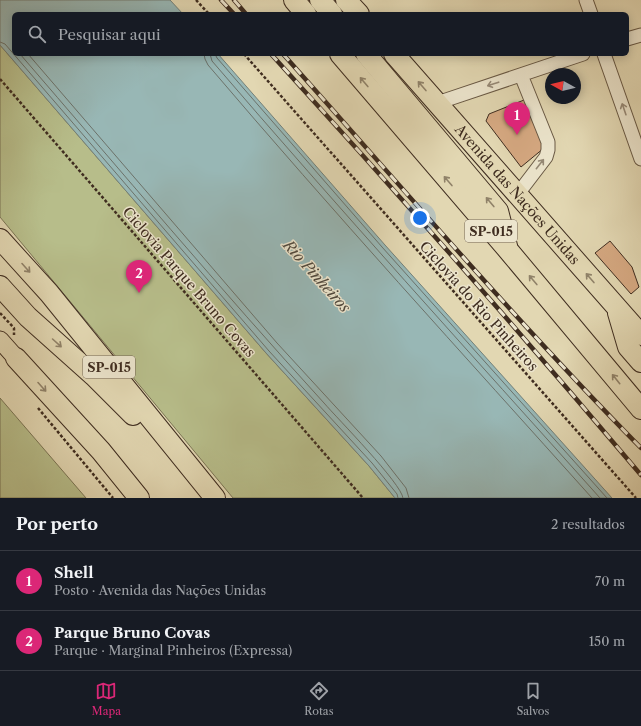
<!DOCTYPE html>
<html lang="pt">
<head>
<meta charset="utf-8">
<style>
	:root { --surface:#171b24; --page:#242831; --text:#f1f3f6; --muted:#9ea1a6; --line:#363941; --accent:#db2777 }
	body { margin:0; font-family:"Libre Caslon Text",serif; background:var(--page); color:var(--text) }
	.compass { position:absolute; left:545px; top:68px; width:36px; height:36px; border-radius:50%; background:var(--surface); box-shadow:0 2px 10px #0003; rotate:278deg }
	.you { position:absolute; left:420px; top:218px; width:14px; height:14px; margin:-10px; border:3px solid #fff; border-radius:50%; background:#1a73e8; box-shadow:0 0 0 6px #1a73e833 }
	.badge { display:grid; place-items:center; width:26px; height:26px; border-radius:50%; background:var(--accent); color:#fff; font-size:13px; font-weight:700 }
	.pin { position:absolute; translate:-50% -33px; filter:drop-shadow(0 1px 2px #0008) }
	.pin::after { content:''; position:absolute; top:21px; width:14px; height:12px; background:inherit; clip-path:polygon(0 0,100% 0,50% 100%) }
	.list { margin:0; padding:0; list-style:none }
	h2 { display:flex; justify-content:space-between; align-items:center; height:52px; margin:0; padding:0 16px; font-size:17px }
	h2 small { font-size:13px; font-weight:400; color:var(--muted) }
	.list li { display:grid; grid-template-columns:26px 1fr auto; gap:12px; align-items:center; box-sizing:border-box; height:60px; padding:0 16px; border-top:1px solid var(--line) }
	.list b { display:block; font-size:15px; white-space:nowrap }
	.list p { margin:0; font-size:13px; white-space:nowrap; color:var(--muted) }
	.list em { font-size:13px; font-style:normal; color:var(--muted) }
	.icon { flex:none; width:22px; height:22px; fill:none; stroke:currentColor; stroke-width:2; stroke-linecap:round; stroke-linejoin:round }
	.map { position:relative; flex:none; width:641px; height:498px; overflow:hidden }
	.search { position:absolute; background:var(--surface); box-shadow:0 2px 10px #0003; left:12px; right:12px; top:12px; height:44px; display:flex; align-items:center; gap:10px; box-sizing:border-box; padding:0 14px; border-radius:6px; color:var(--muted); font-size:15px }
	.sheet { height:172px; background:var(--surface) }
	nav { display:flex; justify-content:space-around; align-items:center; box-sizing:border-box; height:56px; border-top:1px solid var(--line); background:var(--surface); font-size:11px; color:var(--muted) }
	nav a { display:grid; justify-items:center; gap:2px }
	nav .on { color:var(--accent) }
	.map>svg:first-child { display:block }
	.green { fill:#b7bd8a; stroke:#7b7555 }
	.water { fill:#98b7b5; stroke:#748079 }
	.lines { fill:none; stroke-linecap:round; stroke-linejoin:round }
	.shore { stroke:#6c726a; stroke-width:1 }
	.building { fill:#d5a881; stroke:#3f2d20 }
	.minor-casing { stroke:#685844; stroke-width:15 }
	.major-casing { stroke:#3f2d20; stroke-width:19 }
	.highway-casing { stroke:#3f2d20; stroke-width:22 }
	.path { stroke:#3f2d20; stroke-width:2.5; stroke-dasharray:3 2; stroke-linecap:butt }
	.minor { stroke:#ece5cd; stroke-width:13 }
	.major { stroke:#e2d7b2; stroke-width:17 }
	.highway { stroke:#e2d7b2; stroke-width:20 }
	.rail-casing { stroke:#3f2d20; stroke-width:4.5 }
	.rail { stroke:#ece5cd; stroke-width:3; stroke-dasharray:9; stroke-linecap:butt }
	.oneway { stroke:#908269 }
	.oneway2 { stroke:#968976 }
	.labels { text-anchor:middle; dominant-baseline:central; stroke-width:3; stroke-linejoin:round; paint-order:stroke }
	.shield { fill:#ece5cd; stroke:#736454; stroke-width:1 }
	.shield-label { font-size:13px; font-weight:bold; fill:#3f2d20 }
	.street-label { font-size:14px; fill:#3f2d20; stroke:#ece5cd }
	.water-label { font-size:15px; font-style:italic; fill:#51493e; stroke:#ece5cd }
</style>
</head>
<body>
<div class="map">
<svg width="641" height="498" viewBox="0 0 641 498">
	<rect width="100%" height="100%" fill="#e2d7b2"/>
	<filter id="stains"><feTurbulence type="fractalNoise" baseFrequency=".005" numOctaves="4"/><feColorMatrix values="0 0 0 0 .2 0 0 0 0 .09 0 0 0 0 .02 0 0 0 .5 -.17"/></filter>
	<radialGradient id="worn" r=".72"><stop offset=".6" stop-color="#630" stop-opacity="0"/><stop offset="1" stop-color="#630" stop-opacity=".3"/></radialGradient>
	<!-- green -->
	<path class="green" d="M0,45L266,353L369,466L395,498H233L0,217Z
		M0,398L86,498H0Z"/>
	<!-- water -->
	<path class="water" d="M0,0H170L183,14H14V54H218L385,245L612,498H395L369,466L266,353L0,45Z"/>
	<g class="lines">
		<!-- shore -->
		<path class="shore" d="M0,42L5,44L269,351L372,463L397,494L398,498
			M20,54C121,171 220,289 324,403C337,418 402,484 403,498
			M28,54L277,343L381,456L406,488L409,498
			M204,54L205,59L208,65C333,212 463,354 592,498
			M210,54L212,61C339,209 470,353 600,498
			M215,54L217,58L382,247L607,498"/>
	</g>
	<!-- building -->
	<path class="building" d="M524,100L544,148L521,167L486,121L489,114Z
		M610,241L632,267L639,287L631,294L595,253Z"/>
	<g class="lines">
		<!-- minor casing -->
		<g class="minor-casing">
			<path id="minor" d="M586,0L591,14
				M627,39L641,35
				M604,54L641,159
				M437,103L583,54
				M517,195L546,157L548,150V142L521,75"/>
		</g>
		<!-- major casing -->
		<g class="major-casing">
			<path id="major" d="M0,340L16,358"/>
		</g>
		<!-- highway casing -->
		<g class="highway-casing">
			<g id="highway">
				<path d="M294,0L306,14"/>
				<path d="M320,0L332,14"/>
				<path d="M346,0L359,14"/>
				<path d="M340,54L508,250L641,409"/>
				<path d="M366,54L498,211L507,246"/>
				<path id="s1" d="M394,54L641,335"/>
				<path d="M0,239L49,293L215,498"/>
				<path d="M0,286L28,317L94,376L133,415"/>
				<path d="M618,313L628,347L641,362"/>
				<path d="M16,358L101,451L139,498"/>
			</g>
		</g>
		<!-- path -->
		<path class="path" d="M196,0L209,14
			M244,54L636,498
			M0,79L363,498
			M0,313L14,328V335
			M38,408L113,498"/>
		<!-- minor -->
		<use href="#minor" class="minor"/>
		<!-- major -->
		<use href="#major" class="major"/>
		<!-- highway -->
		<use href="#highway" class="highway"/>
		<!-- rail casing -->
		<g class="rail-casing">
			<path id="rail" d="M221,0L234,14
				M234,0L246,14
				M271,54C397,192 520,332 641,475
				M283,54C401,186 516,321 641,448"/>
		</g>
		<!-- rail -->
		<use href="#rail" class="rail"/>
	</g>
	<!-- one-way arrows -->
	<defs><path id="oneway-shaft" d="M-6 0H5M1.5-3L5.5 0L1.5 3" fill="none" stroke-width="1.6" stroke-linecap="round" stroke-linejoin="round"/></defs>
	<g class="oneway">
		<use href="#oneway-shaft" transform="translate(364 82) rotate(-130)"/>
		<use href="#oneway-shaft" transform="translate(422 86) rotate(-131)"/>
		<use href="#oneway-shaft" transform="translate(448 181) rotate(-131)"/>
		<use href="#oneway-shaft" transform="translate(490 202) rotate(-130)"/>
		<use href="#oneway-shaft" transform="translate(26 268) rotate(48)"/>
		<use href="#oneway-shaft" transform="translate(590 278) rotate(-131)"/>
		<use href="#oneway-shaft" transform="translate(533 280) rotate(-130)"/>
		<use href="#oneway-shaft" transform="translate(57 343) rotate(42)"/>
		<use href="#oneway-shaft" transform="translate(616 379) rotate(-129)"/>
		<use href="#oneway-shaft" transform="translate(42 387) rotate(48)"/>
	</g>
	<g class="oneway2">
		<use href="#oneway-shaft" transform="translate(493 84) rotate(162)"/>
		<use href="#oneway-shaft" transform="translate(624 109) rotate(-109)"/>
		<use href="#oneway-shaft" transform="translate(540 164) rotate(-52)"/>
	</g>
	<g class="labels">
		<!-- shield labels -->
		<g class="shield">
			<rect x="465" y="220" width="52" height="22" rx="3"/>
			<rect x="83" y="356" width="52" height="22" rx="3"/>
		</g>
		<g class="shield-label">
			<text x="491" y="231">SP-015</text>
			<text x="109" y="367">SP-015</text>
		</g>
		<!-- street labels -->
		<g class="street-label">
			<text stroke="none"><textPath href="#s1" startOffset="187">Avenida das Nações Unidas</textPath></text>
			<text transform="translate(189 282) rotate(49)">Ciclovia Parque Bruno Covas</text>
			<text transform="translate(479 306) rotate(48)">Ciclovia do Rio Pinheiros</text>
		</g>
		<!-- water labels -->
		<g class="water-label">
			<text transform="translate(317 276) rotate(48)">Rio Pinheiros</text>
		</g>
	</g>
	<rect width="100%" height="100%" filter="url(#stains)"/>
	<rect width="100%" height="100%" fill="url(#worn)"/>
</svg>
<svg class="compass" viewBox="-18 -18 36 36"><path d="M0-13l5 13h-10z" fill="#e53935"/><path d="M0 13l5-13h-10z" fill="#9ea1a6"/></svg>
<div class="you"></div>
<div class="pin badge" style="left:517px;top:135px">1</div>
<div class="pin badge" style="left:139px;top:293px">2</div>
<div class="search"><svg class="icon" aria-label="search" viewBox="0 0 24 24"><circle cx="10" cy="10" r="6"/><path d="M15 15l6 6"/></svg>Pesquisar aqui</div>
</div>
<section class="sheet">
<h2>Por perto<small>2 resultados</small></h2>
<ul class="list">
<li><span class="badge">1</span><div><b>Shell</b><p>Posto · Avenida das Nações Unidas</p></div><em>70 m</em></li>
<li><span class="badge">2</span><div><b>Parque Bruno Covas</b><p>Parque · Marginal Pinheiros (Expressa)</p></div><em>150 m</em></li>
</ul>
</section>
<nav>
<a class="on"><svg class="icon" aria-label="map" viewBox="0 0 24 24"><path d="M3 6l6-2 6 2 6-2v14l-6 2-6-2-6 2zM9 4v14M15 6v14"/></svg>Mapa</a>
<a><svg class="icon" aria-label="directions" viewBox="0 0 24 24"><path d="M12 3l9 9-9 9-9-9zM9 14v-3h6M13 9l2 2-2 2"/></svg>Rotas</a>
<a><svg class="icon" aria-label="saved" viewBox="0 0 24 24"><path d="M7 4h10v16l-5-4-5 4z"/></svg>Salvos</a>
</nav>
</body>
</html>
